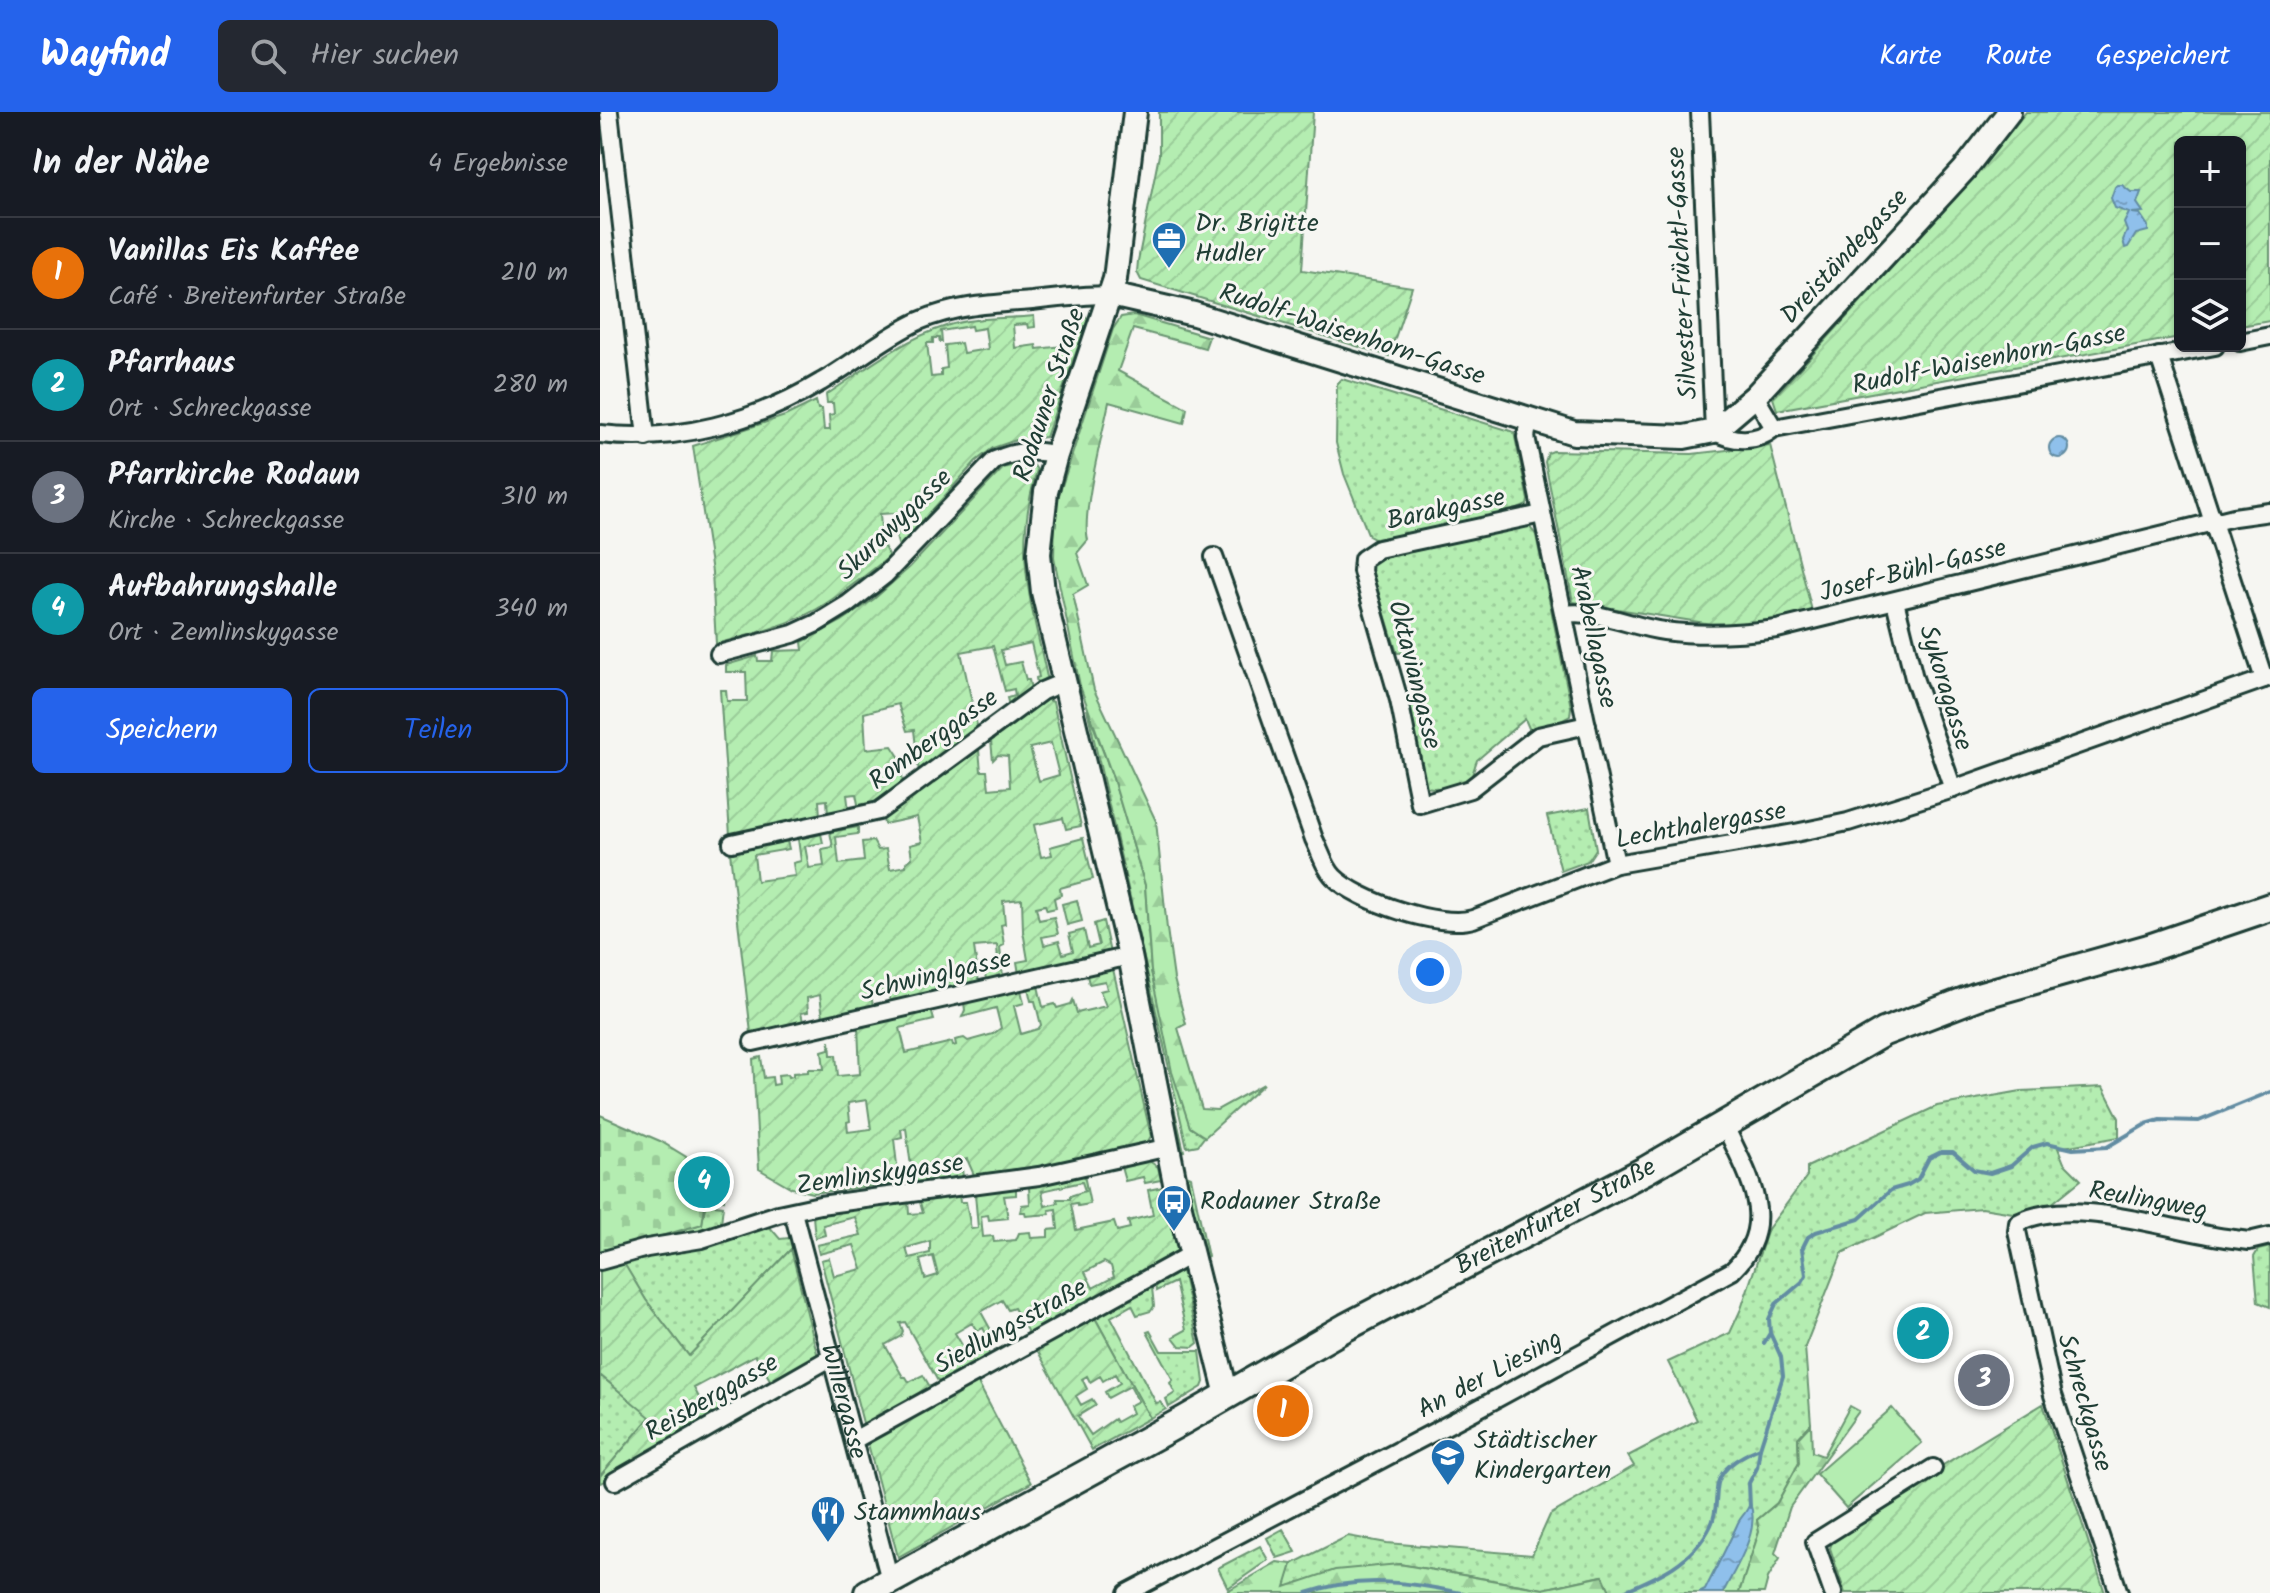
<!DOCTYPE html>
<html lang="de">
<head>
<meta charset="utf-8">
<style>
	:root { --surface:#171b24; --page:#242831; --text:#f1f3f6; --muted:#9ea1a6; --line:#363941; --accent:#2563eb }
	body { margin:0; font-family:Kalam,sans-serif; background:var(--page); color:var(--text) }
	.controls { position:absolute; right:24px; top:24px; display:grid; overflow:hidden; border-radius:12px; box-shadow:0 2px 6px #0004 }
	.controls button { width:72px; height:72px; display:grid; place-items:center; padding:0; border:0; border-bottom:2px solid var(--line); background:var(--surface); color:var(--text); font:40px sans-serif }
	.you { position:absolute; left:830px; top:860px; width:28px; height:28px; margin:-20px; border:6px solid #fff; border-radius:50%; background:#1a73e8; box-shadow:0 0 0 12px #1a73e833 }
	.badge { display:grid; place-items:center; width:52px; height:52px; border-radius:50%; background:var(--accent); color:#fff; font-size:26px; font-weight:700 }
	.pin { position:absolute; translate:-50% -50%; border:4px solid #fff; box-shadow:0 2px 8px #0006 }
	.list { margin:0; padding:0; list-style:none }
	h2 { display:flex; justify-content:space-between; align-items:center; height:104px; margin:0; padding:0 32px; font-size:34px }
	h2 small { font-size:26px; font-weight:400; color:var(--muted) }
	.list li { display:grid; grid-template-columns:52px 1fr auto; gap:24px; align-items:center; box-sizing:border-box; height:112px; padding:0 32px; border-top:2px solid var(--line) }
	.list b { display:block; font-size:30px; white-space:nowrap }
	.list p { margin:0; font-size:26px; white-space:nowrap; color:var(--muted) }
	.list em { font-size:26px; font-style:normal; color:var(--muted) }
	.actions { display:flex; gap:16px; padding:24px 32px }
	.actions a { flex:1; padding:18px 0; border:2px solid var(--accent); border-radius:12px; text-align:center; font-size:28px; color:var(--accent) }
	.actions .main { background:var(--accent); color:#fff }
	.icon { flex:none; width:44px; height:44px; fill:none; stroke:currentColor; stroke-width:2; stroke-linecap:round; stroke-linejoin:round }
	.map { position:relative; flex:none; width:1670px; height:1481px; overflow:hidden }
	header { display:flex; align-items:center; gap:48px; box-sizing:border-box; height:112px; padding:0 40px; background:var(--accent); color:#fff }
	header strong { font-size:38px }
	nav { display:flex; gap:44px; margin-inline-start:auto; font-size:28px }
	.search { width:560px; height:72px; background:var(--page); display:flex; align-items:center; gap:20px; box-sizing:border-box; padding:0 28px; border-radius:12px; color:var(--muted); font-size:30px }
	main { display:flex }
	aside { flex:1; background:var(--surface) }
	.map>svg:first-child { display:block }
	.grass { fill:url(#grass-dots); stroke:#6a9572; stroke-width:2 }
	.forest { fill:url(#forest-firs); stroke:#6a9572; stroke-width:2 }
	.cemetery { fill:url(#cemetery-stones); stroke:#6a9572; stroke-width:2 }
	.garden { fill:url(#garden-furrows); stroke:#6a9572; stroke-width:2; fill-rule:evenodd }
	.pitch { fill:#b4edb1; stroke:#6a9572; stroke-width:2 }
	.water { fill:url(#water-ripples); stroke:#628ca2; stroke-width:2 }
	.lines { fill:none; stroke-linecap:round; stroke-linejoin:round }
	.stream { stroke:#628ca2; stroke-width:4 }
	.street-casing { stroke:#1f3d34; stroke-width:22 }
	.secondary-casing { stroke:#1f3d34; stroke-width:28 }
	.primary-casing { stroke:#1f3d34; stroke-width:32 }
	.street { stroke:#f6f6f2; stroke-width:16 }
	.secondary { stroke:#f6f6f2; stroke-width:22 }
	.primary { stroke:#f6f6f2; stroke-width:26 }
	.labels { text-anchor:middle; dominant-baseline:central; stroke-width:6; stroke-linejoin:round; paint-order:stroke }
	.poi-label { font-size:26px; fill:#1f3d34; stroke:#f6f6f2; text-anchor:start }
	.street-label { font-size:26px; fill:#1f3d34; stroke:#f6f6f2 }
</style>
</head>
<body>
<header>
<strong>Wayfind</strong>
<div class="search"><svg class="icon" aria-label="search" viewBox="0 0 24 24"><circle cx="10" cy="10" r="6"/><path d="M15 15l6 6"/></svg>Hier suchen</div>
<nav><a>Karte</a><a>Route</a><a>Gespeichert</a></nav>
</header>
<main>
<aside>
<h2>In der Nähe<small>4 Ergebnisse</small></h2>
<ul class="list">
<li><span class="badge" style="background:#e8710a">1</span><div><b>Vanillas Eis Kaffee</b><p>Café · Breitenfurter Straße</p></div><em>210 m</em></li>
<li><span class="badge" style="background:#0f9aa8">2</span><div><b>Pfarrhaus</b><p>Ort · Schreckgasse</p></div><em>280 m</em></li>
<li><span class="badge" style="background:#6b7280">3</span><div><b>Pfarrkirche Rodaun</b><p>Kirche · Schreckgasse</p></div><em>310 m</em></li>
<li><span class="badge" style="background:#0f9aa8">4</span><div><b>Aufbahrungshalle</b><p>Ort · Zemlinskygasse</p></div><em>340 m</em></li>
</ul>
<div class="actions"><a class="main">Speichern</a><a>Teilen</a></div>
</aside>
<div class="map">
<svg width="1670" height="1481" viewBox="0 0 1670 1481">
	<defs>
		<pattern id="grass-dots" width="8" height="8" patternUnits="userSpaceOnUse" patternTransform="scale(2)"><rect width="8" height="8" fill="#b4edb1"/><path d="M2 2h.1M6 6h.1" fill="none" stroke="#9acc99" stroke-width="1.8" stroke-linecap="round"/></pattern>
		<pattern id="forest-firs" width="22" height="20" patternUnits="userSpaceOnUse" patternTransform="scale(2)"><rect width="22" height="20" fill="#b4edb1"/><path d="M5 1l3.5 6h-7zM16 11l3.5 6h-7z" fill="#9acc99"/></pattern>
		<pattern id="cemetery-stones" width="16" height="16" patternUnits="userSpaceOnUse" patternTransform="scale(2)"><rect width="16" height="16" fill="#b4edb1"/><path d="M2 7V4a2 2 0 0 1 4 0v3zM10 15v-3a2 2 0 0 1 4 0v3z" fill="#9acc99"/></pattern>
		<pattern id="garden-furrows" width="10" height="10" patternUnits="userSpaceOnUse" patternTransform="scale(2)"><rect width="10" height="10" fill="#b4edb1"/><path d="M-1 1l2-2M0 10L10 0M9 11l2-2" fill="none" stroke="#9acc99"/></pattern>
		<pattern id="water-ripples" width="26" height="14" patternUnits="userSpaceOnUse" patternTransform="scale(2)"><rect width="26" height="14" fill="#8fc0eb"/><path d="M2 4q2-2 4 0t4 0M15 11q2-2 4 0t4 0" fill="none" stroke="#749dbf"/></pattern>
	</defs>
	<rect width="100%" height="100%" fill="#f6f6f2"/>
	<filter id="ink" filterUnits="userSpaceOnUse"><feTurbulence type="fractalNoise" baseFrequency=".0125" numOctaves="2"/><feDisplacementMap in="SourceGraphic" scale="16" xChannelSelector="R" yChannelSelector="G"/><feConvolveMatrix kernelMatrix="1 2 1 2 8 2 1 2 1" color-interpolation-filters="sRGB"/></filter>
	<g filter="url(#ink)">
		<!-- grass -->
		<path class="grass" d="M742,267L914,320L928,388L927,393L916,398L776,428L769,424L744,362L736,331L737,272Z
			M929,414L936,423L971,595L970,604L961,609L960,613L931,621L925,607L877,648L869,672L842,677L825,675L808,589L822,586L810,540L797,541L771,457L773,448Z
			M483,597L584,1039L580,1040L479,598Z
			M487,597L512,663L545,773L551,859L590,1015L605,1024L598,1033L587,1035Z
			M989,696L996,737L988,749L961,759L947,704Z
			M1503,975L1519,1006V1025L1458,1036L1464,1051L1481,1068L1445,1097L1413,1101L1382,1096L1325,1101L1242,1141L1205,1235L1211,1312L1198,1326L1199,1351L1177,1391L1157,1408L1159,1420L1139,1481H1011L1002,1464L943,1477L799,1452L684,1475L692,1452L748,1424L787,1431L932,1443L950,1403L1034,1354L1028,1344L1097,1308L1068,1250L1130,1221L1141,1197L1168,1117L1207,1064V1055L1337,994L1421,979Z
			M112,1058L124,1066V1088L106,1085Z
			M583,1062L591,1065L608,1145L603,1147L589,1075L583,1072Z
			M105,1092L123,1094L121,1111L116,1118L0,1142L102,1112Z
			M168,1113L180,1127L189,1126L195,1133L89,1244L46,1188L22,1149Z
			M1670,1135V1195L1658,1190L1654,1145L1658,1138Z
			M579,1157L582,1159L598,1231L593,1235L580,1234L573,1225L586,1218L575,1170L556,1179L555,1170Z
			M547,1174L552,1176L554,1194L551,1199L537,1203L532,1193L511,1205L556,1291L560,1290L566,1297L550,1306L494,1204Z
			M550,1219L561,1239H600L604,1270L602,1275L569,1295L566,1287L575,1281L570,1271L573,1268L547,1220Z
			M0,1263L51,1305L0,1364Z
			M683,1417L696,1440L677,1446L667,1426Z
			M660,1434L668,1448L628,1476L618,1456Z"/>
		<!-- forest -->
		<path class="forest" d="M534,203L609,225L605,236L533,217L518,259L587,296L584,311L509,290C503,320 481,403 488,428L477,441L488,473L473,482L494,578L556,709L567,817L574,867L586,912L578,916L602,997L617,998L664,972L605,1025L590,1015L572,960L551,859L545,773L512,663L480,574L454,446L455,404L458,386L513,217L521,205Z
			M1250,1294L1259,1299L1190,1395L1175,1441L1180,1446L1168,1466L1164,1481H1139L1159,1420L1157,1408L1177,1391L1199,1351L1198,1326L1211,1312L1212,1340L1223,1344Z
			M677,1450L692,1452L685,1475L735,1458L799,1452L943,1477L1003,1464L1011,1481H624Z"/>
		<!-- cemetery -->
		<path class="cemetery" d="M0,1003L60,1029L111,1060L102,1112L0,1142Z"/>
		<!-- garden -->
		<path class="garden" d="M559,0H713L702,158L812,175L789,244L541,168L537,160L538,149L559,43Z
			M1426,0H1670V209L1640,214V30H1580V225L1177,298L1173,286L1374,65Z
			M477,201H483L488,207L446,325L416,328L393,336L376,349L299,435L295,421H300V412L306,411V407L311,406V400L280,402L282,430L289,445C266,463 243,482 217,497C187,514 149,523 116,532L112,460L93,334L185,304L216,289L218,297H222L224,318H230L229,303L234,302L233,291H227L226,283C265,257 302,228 346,214C373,205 406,207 434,204L435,215L428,216L427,212L413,213L415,236L436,233L437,237L472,233ZM371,214L372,218L385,216L388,237L363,241L361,231L345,233L347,256L341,257V264L331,265L327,231H333V226H339L340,230H342L341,219Z
			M1170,333L1212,499L1167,510L1124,514L973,490L945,350L948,341L953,339L1092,342Z
			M431,349L437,358C413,439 430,486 447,565L437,572L436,566L439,565L431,531L401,538L405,553L421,550L426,568H429L431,577L409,594L407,586L415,584L414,577L405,579L393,534L361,540L378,618L319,661L314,618L307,619L298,592L264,601L266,637L292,634L300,646L303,673L275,693L259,697L256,682L247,683L249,699L228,703L227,688L219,689L220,705L130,723L120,578H126L127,589H147L146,560H126V553L157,544L158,549H172L173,539L203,538L202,530L242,509L274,487L310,455L403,356Z
			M447,587L453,590L481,714L466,717L463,706L434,713L441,745L452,743L450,735L483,726L493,767L460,776L461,783L454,786L456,796L447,798L445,793L436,795L439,808L454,805L458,822L442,825L444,833L459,829L463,842L473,839L469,822L484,818L488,836L499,833L494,812L503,809L510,841L419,862L417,850L428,848L423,819L422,787L403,789L405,812L401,813L404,833L400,835L403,865L386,869L385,860L394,859L393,854L398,853L397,833L374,835L379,871L290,890L288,880L271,883L273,894L223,905L220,883L207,886L208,900L201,901L203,909L151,921L130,740L187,729L189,737L154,743L157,769L195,764L193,751L201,749L198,727L221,722L223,731L205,734L209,756L224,754L222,737L233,735L230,720L258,715V722L236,725L239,752L264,749L262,730L273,729L278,738L286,737L290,757L306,754V751L312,746L310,733L322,730L317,705L284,712L283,707L379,638L381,659H387L389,677L410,675L408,644L398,643L393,648L391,629ZM451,631L459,663L439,669L430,636Z
			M477,788L482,809L467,813L462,792Z
			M513,857L551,1024L547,1031L448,1053L374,1063L367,1047L361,1049L363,1065L313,1070L306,1016L301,1017L302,1025L294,1027L299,1071L212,1081L192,1076L159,1057L153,947L161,945L164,966L172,965L173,973L179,972L178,963L188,962L189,965L193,964V961L208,960V957H224L222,939L229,937L230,929L231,943H236L238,964L260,962L258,914L331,898L334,908L300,916L306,941L352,930L353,934L356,933L355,928L364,926L368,929L393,922L401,916L396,896L362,905L365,898L364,891L421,878L424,891L414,894L421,922L438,917L441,913L435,889H431L428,876L438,874L443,895L455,892L457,896L471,892L473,888L477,901L506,894L500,879L507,877L505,869L489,872L487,863ZM267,988L271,1017L248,1020L247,1010L250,1009L248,991Z
			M549,1049L558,1055L561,1068L545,1071L543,1065L525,1069L521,1055Z
			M484,1063L490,1092L478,1094L477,1091L471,1092L476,1118L514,1110L517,1119L530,1116L528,1109L553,1103L548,1078L563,1075L578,1142L430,1224L414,1196L408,1198L402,1188L381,1200L392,1220L387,1223L383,1216L377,1219L372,1211L355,1221L369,1245L386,1236L391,1245L340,1273L305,1210L300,1211L303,1219L301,1224L285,1233L303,1265H306L309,1270L323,1263L332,1278L264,1315L221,1148L229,1146L234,1164L262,1157L254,1133L219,1142L217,1133L261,1123L255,1105L223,1113L225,1123L215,1126L213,1104L216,1100L308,1089L309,1102L323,1101L319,1087L359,1083L360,1090H366L371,1117L378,1116L375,1082L416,1076V1083L404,1084L408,1106L389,1108L388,1103L381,1104L383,1125L393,1124L394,1130L416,1128L419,1121L430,1120L431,1126L448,1125V1118L458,1117L456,1097L449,1098L450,1102L426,1104L425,1100H420L422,1093L430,1092L429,1075ZM482,1070L485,1079L470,1084V1087H457L458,1091L445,1094L442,1079ZM330,1129V1141L309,1146L306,1136ZM333,1144L338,1163L325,1167L320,1148ZM504,1150L511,1154L514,1165L493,1176L485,1160Z
			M191,1137L218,1245L172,1271L155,1243L94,1276L105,1297L123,1288L126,1297L11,1362L13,1366L0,1371V1364L50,1305L0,1263V1157L22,1148L46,1188L89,1244Z
			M494,1204L550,1306L492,1338L436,1236ZM515,1262L520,1271L505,1280L508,1286L530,1274L538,1289L529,1294L532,1301L516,1310L514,1307L491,1323L478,1304L496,1293L492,1287L481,1293L476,1284L487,1277L482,1267L487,1264L490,1270L500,1264L503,1269Z
			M377,1269L431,1371L298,1445L267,1328Z
			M1443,1292L1505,1481H1245L1230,1436L1233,1428L1337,1365L1335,1358Z"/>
		<!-- pitch -->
		<path class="pitch" d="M1292,1296L1322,1331L1246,1396L1216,1362Z"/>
		<!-- water -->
		<path class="water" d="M1518,73H1522L1531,80H1541L1537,91L1543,100L1532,101L1540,102L1548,114V119L1536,122L1528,135L1525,136L1523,128L1527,119L1524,111L1529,101L1515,96L1511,86L1515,75Z
			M1449 336a10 10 0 1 1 20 0a10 10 0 1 1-20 0Z
			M1150,1391C1161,1419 1135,1456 1123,1481H1099L1105,1478C1116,1456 1127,1435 1137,1413C1140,1405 1147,1401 1150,1391Z"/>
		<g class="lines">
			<!-- stream -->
			<path class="stream" d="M1164,1231L1170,1221
				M1150,1395L1149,1371L1157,1356L1160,1336L1183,1264L1181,1245L1170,1221L1169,1207L1176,1192L1202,1170L1206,1163L1202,1137L1208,1125L1216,1120L1259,1107L1291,1078L1308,1073L1318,1067L1329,1046L1341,1040H1353L1374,1058L1390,1061L1411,1054L1433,1035L1447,1031L1473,1037L1507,1035L1546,1012L1560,1008L1599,1009L1670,980
				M707,1481C759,1463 809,1470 861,1481
				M1019,1481C1055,1466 1093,1451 1111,1413C1118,1399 1115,1385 1118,1371C1122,1354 1145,1342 1160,1336"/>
			<!-- street casing -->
			<g class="street-casing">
				<g id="street">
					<path d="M9,0L46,325"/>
					<path d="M1100,0L1114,319C1133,330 1157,331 1174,316L1615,234"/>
					<path d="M1640,230L1670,224"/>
					<path d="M1559,244L1664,567"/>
					<path d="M1155,284L1174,316"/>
					<path d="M929,308L926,325L1016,752"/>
					<path d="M0,322C76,331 155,310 221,270C254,251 284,225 319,209C355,193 393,192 432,189C458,186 484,183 511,183"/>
					<path d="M942,402L778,437L763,447L762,459L799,588L820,692L870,677L938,624L987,613"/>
					<path d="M614,445L714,727C720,739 724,755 734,765C758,789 840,817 873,807L1016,752L1195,721L1248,710L1353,677L1670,565"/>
					<path d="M1295,489L1314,566L1353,677"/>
					<path d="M964,502C998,497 1031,515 1064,519C1102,524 1139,522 1177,517L1634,405L1670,400"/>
					<path d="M119,542L193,522L217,511L248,492L285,463L395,348C416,339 434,337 456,343"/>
					<path d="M132,731L279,699L442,579L464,570"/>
					<path d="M153,930L530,844"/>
					<path id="s1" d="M193,1100L290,1468"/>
					<path d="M0,1149L47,1136L102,1127L178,1102L220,1093L439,1064L569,1035"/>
					<path d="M254,1328L592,1142"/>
					<path d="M15,1369L232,1245"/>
					<path d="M527,1481L872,1300L1132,1159C1181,1112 1148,1064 1125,1014"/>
					<path d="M1233,1481L1215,1430L1333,1356"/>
					<path d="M1519,1481L1453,1283L1417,1119L1418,1111C1471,1083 1568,1118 1626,1126L1649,1129L1670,1124"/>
				</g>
			</g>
			<!-- secondary casing -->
			<g class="secondary-casing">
				<path id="secondary" d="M535,0L515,167L456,343L446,380L439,442L443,480L530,844L579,1091L627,1283
					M511,183L594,202L974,321L1084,325L1114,319L1155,284L1364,58L1409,0"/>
			</g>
			<!-- primary casing -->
			<g class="primary-casing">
				<g id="primary">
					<path id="s2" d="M268,1481L586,1307L746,1215L1046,1058L1284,920L1378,884L1549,836L1670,795"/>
				</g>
			</g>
			<!-- street -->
			<use href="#street" class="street"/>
			<!-- secondary -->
			<use href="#secondary" class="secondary"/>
			<!-- primary -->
			<use href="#primary" class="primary"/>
		</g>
	</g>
	<!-- icons -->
	<defs>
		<g id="office-pin" transform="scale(1.8)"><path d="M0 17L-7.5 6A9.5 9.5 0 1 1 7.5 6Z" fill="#1f6fb2" stroke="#f6f6f2"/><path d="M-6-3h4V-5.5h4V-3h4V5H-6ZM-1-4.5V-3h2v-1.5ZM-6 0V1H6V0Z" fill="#fff"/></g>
		<g id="bus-pin" transform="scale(1.8)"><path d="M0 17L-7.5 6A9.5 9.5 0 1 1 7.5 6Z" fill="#1f6fb2" stroke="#f6f6f2"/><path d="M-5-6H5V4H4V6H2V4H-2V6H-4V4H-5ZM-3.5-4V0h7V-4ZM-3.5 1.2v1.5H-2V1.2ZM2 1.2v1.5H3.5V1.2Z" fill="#fff"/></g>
		<g id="school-pin" transform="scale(1.8)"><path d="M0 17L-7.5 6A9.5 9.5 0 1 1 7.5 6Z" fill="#1f6fb2" stroke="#f6f6f2"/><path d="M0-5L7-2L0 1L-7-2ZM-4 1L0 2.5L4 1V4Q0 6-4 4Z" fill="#fff"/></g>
		<g id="restaurant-pin" transform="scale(1.8)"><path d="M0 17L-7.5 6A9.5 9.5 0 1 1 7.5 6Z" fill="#1f6fb2" stroke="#f6f6f2"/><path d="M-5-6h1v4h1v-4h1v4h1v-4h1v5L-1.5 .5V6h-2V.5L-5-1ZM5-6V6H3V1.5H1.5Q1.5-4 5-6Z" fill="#fff"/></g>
	</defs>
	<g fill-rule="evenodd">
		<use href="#office-pin" x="569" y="127"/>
		<use href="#bus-pin" x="574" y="1090"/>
		<use href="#school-pin" x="848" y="1344"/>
		<use href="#restaurant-pin" x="228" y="1401"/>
	</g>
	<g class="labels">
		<!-- poi labels -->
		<g class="poi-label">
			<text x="595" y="112">Dr. Brigitte<tspan x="595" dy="30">Hudler</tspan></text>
			<text x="600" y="1090">Rodauner Straße</text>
			<text x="874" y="1329">Städtischer<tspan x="874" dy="30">Kindergarten</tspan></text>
			<text x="254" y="1401">Stammhaus</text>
		</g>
		<!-- street labels -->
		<g class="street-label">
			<text transform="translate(1245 145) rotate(-47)">Dreiständegasse</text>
			<text transform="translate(1083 161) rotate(-93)">Silvester-Früchtl-Gasse</text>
			<text transform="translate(752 223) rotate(18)">Rudolf-Waisenhorn-Gasse</text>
			<text transform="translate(1389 248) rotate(-11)">Rudolf-Waisenhorn-Gasse</text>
			<text transform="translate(450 283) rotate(-72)">Rodauner Straße</text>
			<text transform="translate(846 398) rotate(-12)">Barakgasse</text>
			<text transform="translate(295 413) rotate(-44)">Skurawygasse</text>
			<text transform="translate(1313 459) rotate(-14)">Josef-Bühl-Gasse</text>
			<text transform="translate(993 525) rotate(78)">Arabellagasse</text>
			<text transform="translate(814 563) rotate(76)">Oktaviangasse</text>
			<text transform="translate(1345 576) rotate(73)">Sykoragasse</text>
			<text transform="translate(334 628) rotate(-36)">Romberggasse</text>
			<text transform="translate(1101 714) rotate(-10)">Lechthalergasse</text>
			<text transform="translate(336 864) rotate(-13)">Schwinglgasse</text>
			<text transform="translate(280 1063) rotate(-8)">Zemlinskygasse</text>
			<text transform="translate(1548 1089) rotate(10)">Reulingweg</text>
			<text stroke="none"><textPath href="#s2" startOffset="784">Breitenfurter Straße</textPath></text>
			<text transform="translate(411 1215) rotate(-29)">Siedlungsstraße</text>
			<text transform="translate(890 1263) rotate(-28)">An der Liesing</text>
			<text transform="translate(112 1286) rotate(-30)">Reisberggasse</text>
			<text stroke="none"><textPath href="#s1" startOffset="196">Willergasse</textPath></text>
			<text transform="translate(1484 1291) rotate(74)">Schreckgasse</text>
		</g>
	</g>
</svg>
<div class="controls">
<button>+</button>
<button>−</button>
<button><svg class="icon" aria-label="layers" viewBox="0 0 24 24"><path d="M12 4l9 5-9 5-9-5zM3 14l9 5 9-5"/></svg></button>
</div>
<div class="you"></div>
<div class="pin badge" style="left:683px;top:1299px;background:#e8710a">1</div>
<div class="pin badge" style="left:1323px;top:1221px;background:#0f9aa8">2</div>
<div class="pin badge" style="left:1384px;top:1268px;background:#6b7280">3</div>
<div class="pin badge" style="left:104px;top:1070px;background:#0f9aa8">4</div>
</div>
</main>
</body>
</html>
